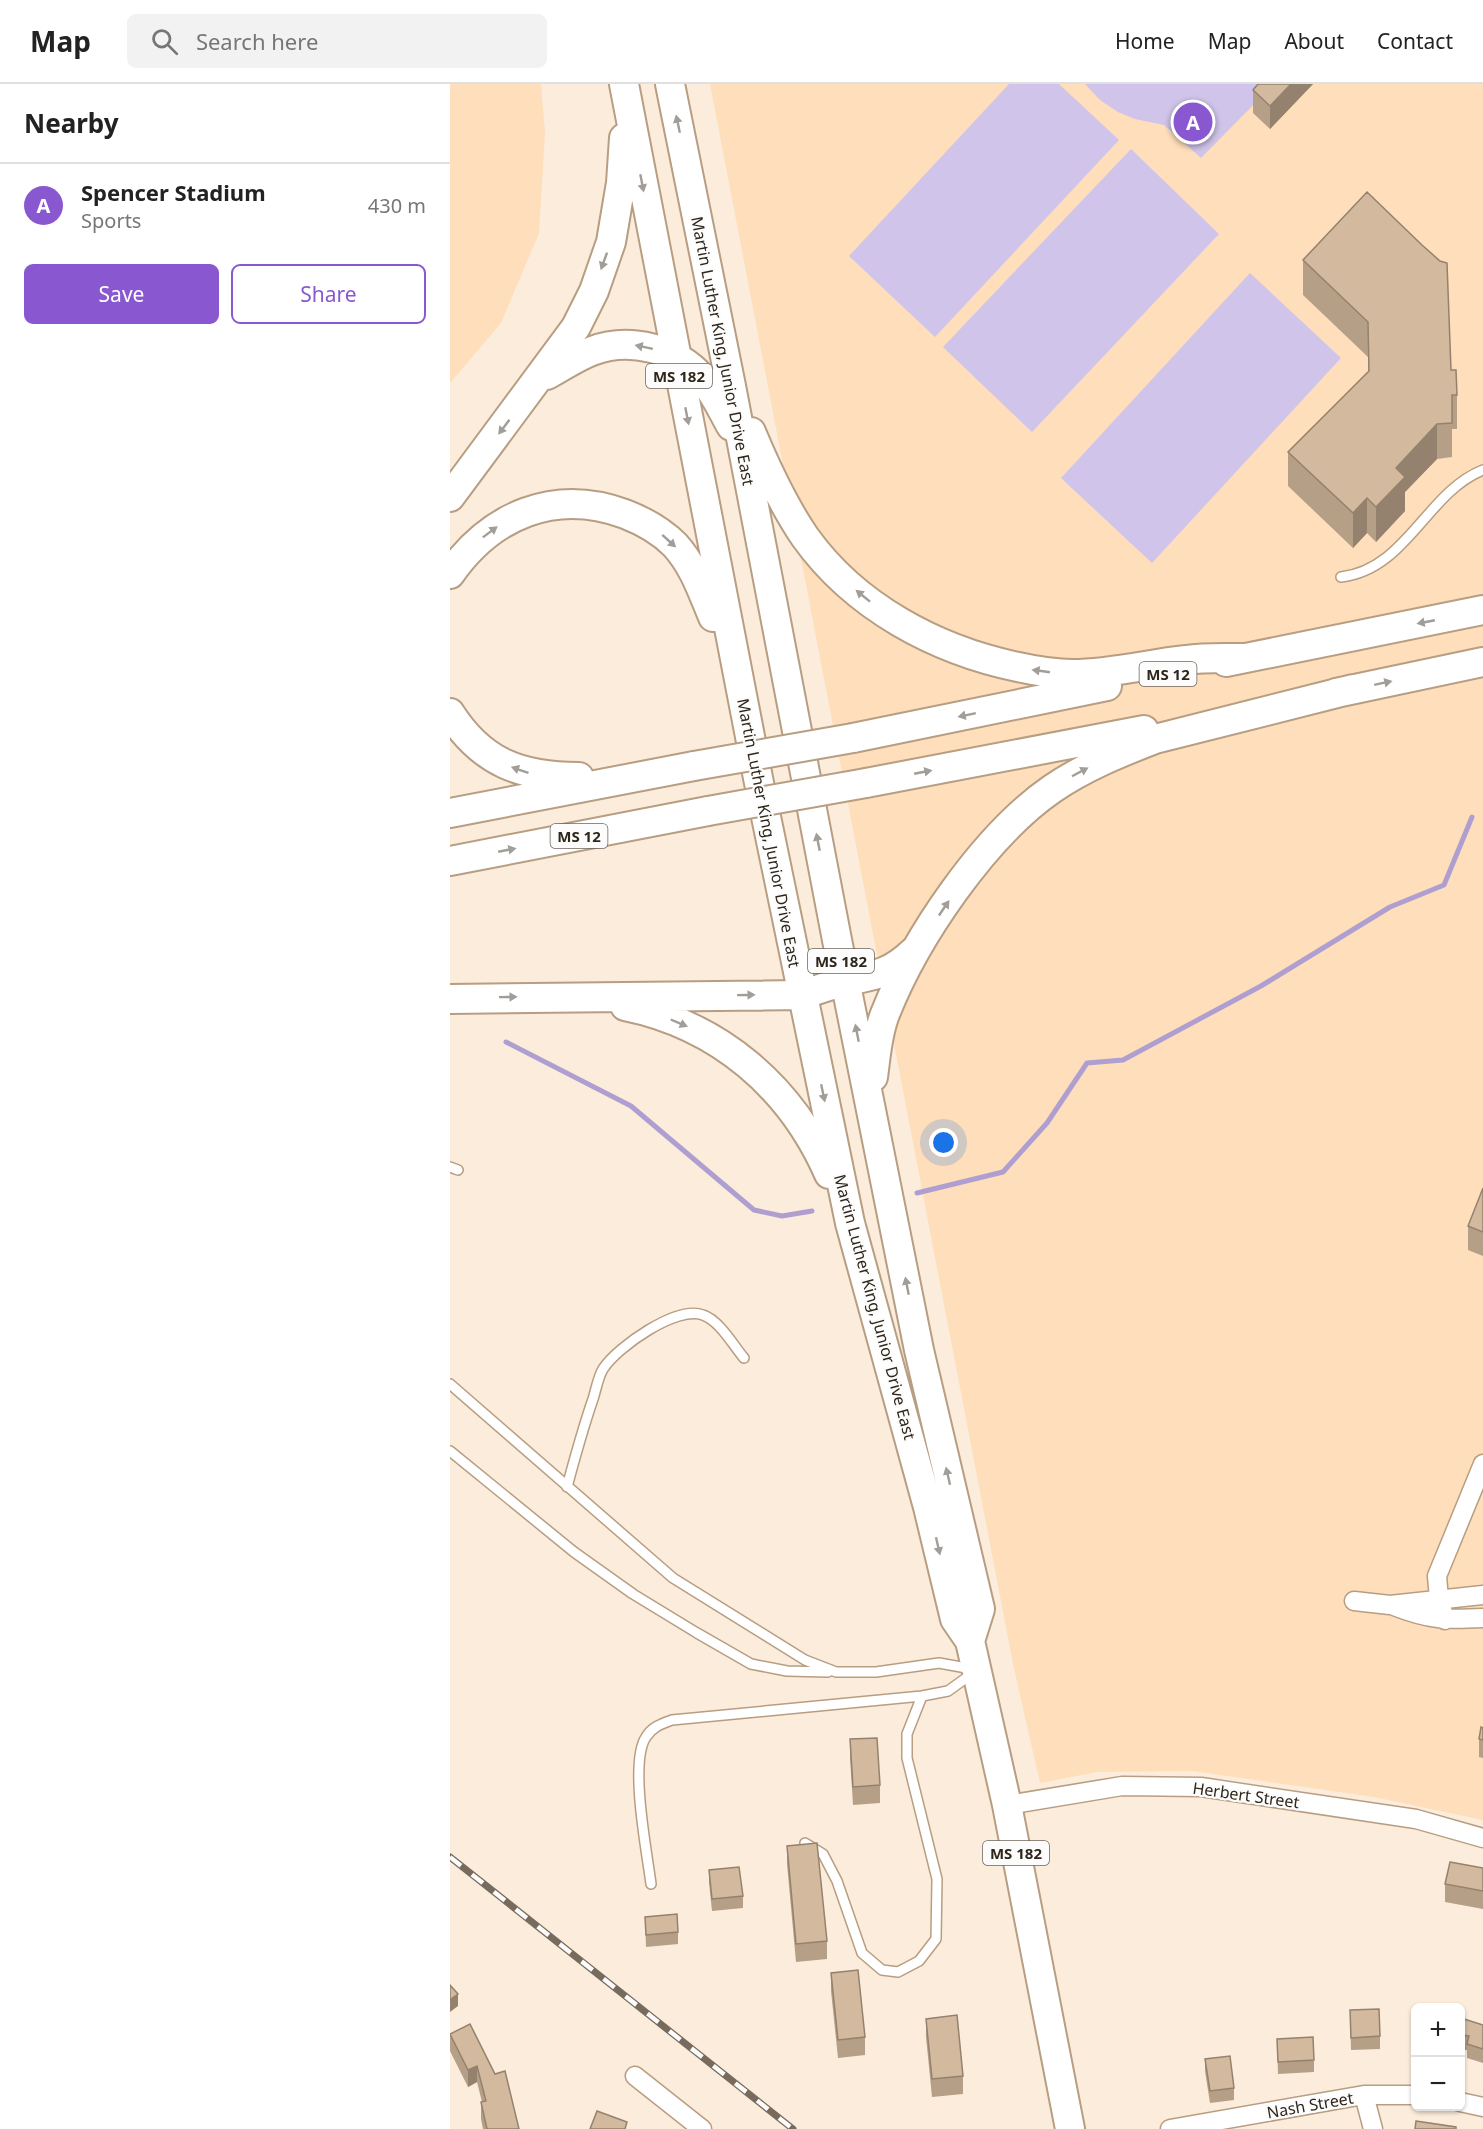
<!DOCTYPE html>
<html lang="en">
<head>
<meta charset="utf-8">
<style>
	:root { --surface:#fff; --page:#f2f2f2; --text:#222; --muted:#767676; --line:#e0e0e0; --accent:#8958d0 }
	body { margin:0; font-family:"Noto Sans",sans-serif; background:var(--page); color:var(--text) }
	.controls { position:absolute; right:18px; bottom:18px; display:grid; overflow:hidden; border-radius:9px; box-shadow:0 2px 4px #0004 }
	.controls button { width:54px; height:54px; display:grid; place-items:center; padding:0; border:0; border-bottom:2px solid var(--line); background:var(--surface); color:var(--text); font:30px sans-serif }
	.you { position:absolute; left:494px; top:1059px; width:21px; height:21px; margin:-15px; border:4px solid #fff; border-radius:50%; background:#1a73e8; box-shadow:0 0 0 9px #1a73e833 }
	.badge { display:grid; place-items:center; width:39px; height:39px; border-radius:50%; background:var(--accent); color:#fff; font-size:20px; font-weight:700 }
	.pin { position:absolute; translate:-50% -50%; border:3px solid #fff; box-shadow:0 2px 6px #0006 }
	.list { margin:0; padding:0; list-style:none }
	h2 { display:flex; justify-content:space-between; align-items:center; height:78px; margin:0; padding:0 24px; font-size:26px }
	h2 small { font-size:20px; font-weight:400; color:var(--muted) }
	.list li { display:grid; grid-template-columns:39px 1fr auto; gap:18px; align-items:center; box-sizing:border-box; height:84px; padding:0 24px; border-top:2px solid var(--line) }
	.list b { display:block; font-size:22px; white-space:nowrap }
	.list p { margin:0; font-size:20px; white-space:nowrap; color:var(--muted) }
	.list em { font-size:20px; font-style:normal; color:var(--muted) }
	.actions { display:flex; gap:12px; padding:18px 24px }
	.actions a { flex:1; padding:14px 0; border:2px solid var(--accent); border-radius:9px; text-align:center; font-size:21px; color:var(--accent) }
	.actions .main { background:var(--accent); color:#fff }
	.icon { flex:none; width:33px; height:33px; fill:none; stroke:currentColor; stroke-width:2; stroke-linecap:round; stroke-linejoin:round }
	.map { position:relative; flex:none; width:1033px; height:2045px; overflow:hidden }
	header { display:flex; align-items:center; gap:36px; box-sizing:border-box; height:84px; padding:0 30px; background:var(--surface); border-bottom:2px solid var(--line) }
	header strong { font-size:28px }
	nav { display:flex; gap:33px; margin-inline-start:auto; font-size:21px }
	.search { width:420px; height:54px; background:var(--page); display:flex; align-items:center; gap:15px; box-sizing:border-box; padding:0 21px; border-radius:9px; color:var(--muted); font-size:22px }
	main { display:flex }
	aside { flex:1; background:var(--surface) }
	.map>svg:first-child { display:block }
	.built { fill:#fedebb }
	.green { fill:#d0c4ea }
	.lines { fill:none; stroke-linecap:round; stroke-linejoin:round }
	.stream { stroke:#af9fd1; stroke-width:5 }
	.service-casing { stroke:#b79e82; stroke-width:12 }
	.minor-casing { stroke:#b79e82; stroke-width:21 }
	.primary-casing { stroke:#b79e82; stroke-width:32 }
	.service { stroke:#fff; stroke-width:9 }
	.minor { stroke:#fff; stroke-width:18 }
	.primary { stroke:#fff; stroke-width:28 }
	.rail-casing { stroke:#776b5e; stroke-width:7 }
	.rail { stroke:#fcfcfc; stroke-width:4.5; stroke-dasharray:14; stroke-linecap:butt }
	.primary-bridge-casing { stroke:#b79e82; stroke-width:32; stroke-linecap:butt }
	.primary-bridge { stroke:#fff; stroke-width:28 }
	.wall { fill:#b59f87 }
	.shaded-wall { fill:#94826e }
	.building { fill:#d3b99d; stroke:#94826e; stroke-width:1.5 }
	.oneway { fill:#a19d98 }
	.labels { text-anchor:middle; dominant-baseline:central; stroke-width:4.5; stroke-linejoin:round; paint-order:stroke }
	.shield { fill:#fcfcfc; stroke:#6c665e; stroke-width:1.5 }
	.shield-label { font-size:15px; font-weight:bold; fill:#2f261b }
	.street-label { font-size:16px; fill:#2f261b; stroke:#fcfcfc }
</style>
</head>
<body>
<header>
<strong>Map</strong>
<div class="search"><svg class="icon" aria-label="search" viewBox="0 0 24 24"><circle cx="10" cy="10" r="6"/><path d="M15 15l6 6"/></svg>Search here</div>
<nav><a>Home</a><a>Map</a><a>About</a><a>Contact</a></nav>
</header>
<main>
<aside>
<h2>Nearby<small></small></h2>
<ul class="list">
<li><span class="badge">A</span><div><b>Spencer Stadium</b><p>Sports</p></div><em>430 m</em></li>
</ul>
<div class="actions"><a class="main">Save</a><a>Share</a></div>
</aside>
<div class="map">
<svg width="1033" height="2045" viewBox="0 0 1033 2045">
	<rect width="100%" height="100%" fill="#fcecdb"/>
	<!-- built -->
	<path class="built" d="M0,0H91L95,49L89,149L51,239L0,299Z
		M260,0H1033V1736L924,1713L743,1687L647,1688L590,1699L563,1580Z"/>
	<!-- green -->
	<path class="green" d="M559,0H609L669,56L485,253L399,172Z
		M635,0H824L751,74L714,41L685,35L668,28L650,16Z
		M681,65L769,150L582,348L493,263Z
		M800,189L891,274L702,479L611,394Z"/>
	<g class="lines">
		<!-- stream -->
		<path class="stream" d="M56,958L181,1022L304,1126L332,1132L362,1127
			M467,1109L553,1088L597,1039L637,979L673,976L811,902L940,823L994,801L1022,733"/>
		<!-- service casing -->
		<g class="service-casing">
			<path id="service" d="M891,493C956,486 977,408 1033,386
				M0,1083L8,1086
				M0,1300L223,1494L355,1576L386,1588H426L489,1579L522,1585
				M0,1367L124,1468L183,1510L247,1549L301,1580L337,1587L378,1588
				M117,1403C125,1373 133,1344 143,1315C146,1306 148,1293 153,1285C167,1263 227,1221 253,1231C270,1237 283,1261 294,1274
				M355,1759L373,1770L387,1797L412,1869L432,1886L448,1888L469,1877L486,1855L487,1795L457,1674V1650L472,1612
				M201,1800C197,1768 179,1678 196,1653C202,1643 211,1640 222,1636L472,1612L498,1607L523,1589"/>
		</g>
		<!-- minor casing -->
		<g class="minor-casing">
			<path id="minor" d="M904,1517L940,1521L1033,1511
				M944,1522C980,1536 995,1536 1033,1534
				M995,1536L989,1515L987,1492L1033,1380
				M557,1721L672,1702L751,1703L966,1735L1033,1754
				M185,1992L252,2045
				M914,2011L923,2045
				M1010,2018L1033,2023
				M720,2045L914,2011H966"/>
		</g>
		<!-- primary casing -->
		<g class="primary-casing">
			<path id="primary" d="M174,0L308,694L400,1139L478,1423L505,1535L520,1557L557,1721L620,2045
				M220,0L281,302L387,856L469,1266L530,1525L520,1557
				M97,291C112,283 126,273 142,267C179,253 226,264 252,294C264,308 272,326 281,342
				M301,348C316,384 333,421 355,453C405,523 486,566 568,583C586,587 604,590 623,590C661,590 698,580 736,576C755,573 775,574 795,574
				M0,413L126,243L144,207L161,158L171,99L174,54
				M0,490C41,431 105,404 175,430C193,437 211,447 225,461C244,482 252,507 263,533
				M776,578L1033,526
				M886,609L1033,578
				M0,629C32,679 71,693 129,693
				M403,654L657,602
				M416,699L694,646
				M0,729L244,682
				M0,777L258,727
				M0,915L352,911C367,906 382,900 397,897C427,891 441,889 464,867
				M175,922C269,941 341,1003 379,1090
				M423,993C426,972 427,950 435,930C465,854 534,752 602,705C634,683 669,669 705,655L903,605"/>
		</g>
		<!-- service -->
		<use href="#service" class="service"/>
		<!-- minor -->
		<use href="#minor" class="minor"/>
		<!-- primary -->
		<use href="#primary" class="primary"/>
		<!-- rail casing -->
		<g class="rail-casing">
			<path id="rail" d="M0,1773L343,2045"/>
		</g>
		<!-- rail -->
		<use href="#rail" class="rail"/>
		<!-- primary-bridge casing -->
		<g class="primary-bridge-casing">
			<path id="primary-bridge" d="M244,682L403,654
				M258,727L416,699"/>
		</g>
		<!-- primary-bridge -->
		<use href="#primary-bridge" class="primary-bridge"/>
	</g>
	<!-- wall -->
	<path class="wall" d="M808,0H863L820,45L803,29V6Z
		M853,176L1001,286L1007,311V345H1002V373L987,375L955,408V427L926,458L917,449L903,464L838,402V368L918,288V273L853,211Z
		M1033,1104V1172L1018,1166V1142Z
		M1033,1644V1674L1029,1673V1655Z
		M400,1655L430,1701V1719L403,1721L400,1673Z
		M337,1762L377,1857V1875L346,1878L337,1780Z
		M1033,1784V1825L995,1818V1800Z
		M259,1786L293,1812V1824L262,1827L259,1798Z
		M195,1833L228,1848V1860L196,1863Z
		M381,1889L415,1953V1971L388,1974L381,1907Z
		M900,1926L930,1952V1965L901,1966Z
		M1011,1934L1033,1941V1979L1017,1974V1966H1011Z
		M476,1935L513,1992V2010L482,2013L476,1953Z
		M20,1940L69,2045H33L31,2035V2018H32L27,1998L18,2003L0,1967V1950Z
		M827,1955L864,1976V1988L828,1990Z
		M755,1975L784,2004V2016L760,2019L755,1987Z"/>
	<!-- shaded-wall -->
	<path class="shaded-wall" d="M841,0H863L820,45V22Z
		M987,340V375L955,408V427L926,458V423L946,384Z
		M917,414V449L903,464V429Z
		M8,1910V1922L0,1928V1916Z
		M27,1982V1998L18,2003V1986Z"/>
	<!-- building -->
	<path class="building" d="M808,0H841L820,22L803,6Z
		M917,108L972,161L990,177L997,179L1001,286H1006L1007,311H1002V339L987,340L946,384L955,393L926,423L917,414L903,429L838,368L919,287L918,238L853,176Z
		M1033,1104V1148L1018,1142Z
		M1031,1643L1033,1644V1656L1029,1655Z
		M427,1654L430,1701L403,1703L400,1655Z
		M367,1759L377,1857L346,1860L337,1762Z
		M1000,1778L1033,1784V1807L995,1800Z
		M289,1783L293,1812L262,1815L259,1786Z
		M227,1830L228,1848L196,1851L195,1833Z
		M408,1886L415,1953L388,1956L381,1889Z
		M0,1901L8,1910L0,1916Z
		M929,1925L930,1952L901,1954L900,1926Z
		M507,1931L513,1992L482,1995L476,1935Z
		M1011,1934L1033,1941V1965L1017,1960L1019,1952L1011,1951Z
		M20,1940L45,1990L55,1987L69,2045H37L31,2018L36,2017L27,1982L18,1986L0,1950Z
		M863,1953L864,1976L828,1978L827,1955Z
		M780,1972L784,2004L760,2007L755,1975Z
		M147,2027L177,2038L175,2045H140Z
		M966,2037L1006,2043V2045H965Z"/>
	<!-- one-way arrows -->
	<defs><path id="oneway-solid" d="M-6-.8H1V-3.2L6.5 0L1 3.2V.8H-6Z" transform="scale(1.5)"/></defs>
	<g class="oneway">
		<use href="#oneway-solid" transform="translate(228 40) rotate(-102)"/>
		<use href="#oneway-solid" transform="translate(192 99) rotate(79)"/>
		<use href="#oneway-solid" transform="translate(154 177) rotate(110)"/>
		<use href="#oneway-solid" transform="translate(194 263) rotate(-168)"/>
		<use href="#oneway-solid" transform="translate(237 332) rotate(79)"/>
		<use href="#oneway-solid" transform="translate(54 343) rotate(127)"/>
		<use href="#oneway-solid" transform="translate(40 448) rotate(-37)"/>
		<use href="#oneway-solid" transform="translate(219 457) rotate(42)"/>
		<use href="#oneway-solid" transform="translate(413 512) rotate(-141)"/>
		<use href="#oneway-solid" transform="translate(976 538) rotate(169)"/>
		<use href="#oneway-solid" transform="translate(591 587) rotate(-172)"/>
		<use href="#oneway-solid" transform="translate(933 599) rotate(-12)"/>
		<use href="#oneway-solid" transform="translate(517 631) rotate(168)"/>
		<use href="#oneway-solid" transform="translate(70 686) rotate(-161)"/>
		<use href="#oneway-solid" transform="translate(473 688) rotate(-11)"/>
		<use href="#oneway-solid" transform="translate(630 688) rotate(-28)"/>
		<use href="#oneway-solid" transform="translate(368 758) rotate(-101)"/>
		<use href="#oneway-solid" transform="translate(57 766) rotate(-11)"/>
		<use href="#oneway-solid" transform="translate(494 824) rotate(-56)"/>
		<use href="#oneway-solid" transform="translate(296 911) rotate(-1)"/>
		<use href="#oneway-solid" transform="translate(58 913) rotate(-1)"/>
		<use href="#oneway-solid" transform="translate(229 939) rotate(23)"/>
		<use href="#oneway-solid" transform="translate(407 949) rotate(-101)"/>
		<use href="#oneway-solid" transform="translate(373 1009) rotate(78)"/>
		<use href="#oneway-solid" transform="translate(457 1202) rotate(-101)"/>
		<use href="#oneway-solid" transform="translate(498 1392) rotate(-103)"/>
		<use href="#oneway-solid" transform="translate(488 1462) rotate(77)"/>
	</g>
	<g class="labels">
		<!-- shield labels -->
		<g class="shield">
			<rect x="196" y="280" width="66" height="24" rx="4.5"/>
			<rect x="689.5" y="578" width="57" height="24" rx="4.5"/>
			<rect x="100.5" y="740" width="57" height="24" rx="4.5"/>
			<rect x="358" y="865" width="66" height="24" rx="4.5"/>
			<rect x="533" y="1757" width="66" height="24" rx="4.5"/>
		</g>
		<g class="shield-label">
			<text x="229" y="292">MS 182</text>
			<text x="718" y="590">MS 12</text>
			<text x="129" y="752">MS 12</text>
			<text x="391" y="877">MS 182</text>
			<text x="566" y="1769">MS 182</text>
		</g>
		<!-- street labels -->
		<g class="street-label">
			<text transform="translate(273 267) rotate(79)">Martin Luther King, Junior Drive East</text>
			<text transform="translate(319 749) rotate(79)">Martin Luther King, Junior Drive East</text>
			<text transform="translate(425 1223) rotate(75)">Martin Luther King, Junior Drive East</text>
			<text transform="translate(796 1711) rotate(8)">Herbert Street</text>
			<text transform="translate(860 2021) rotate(-10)">Nash Street</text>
		</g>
	</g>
</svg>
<div class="controls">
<button>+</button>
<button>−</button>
</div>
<div class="you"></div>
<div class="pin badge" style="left:743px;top:38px">A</div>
</div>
</main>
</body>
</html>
